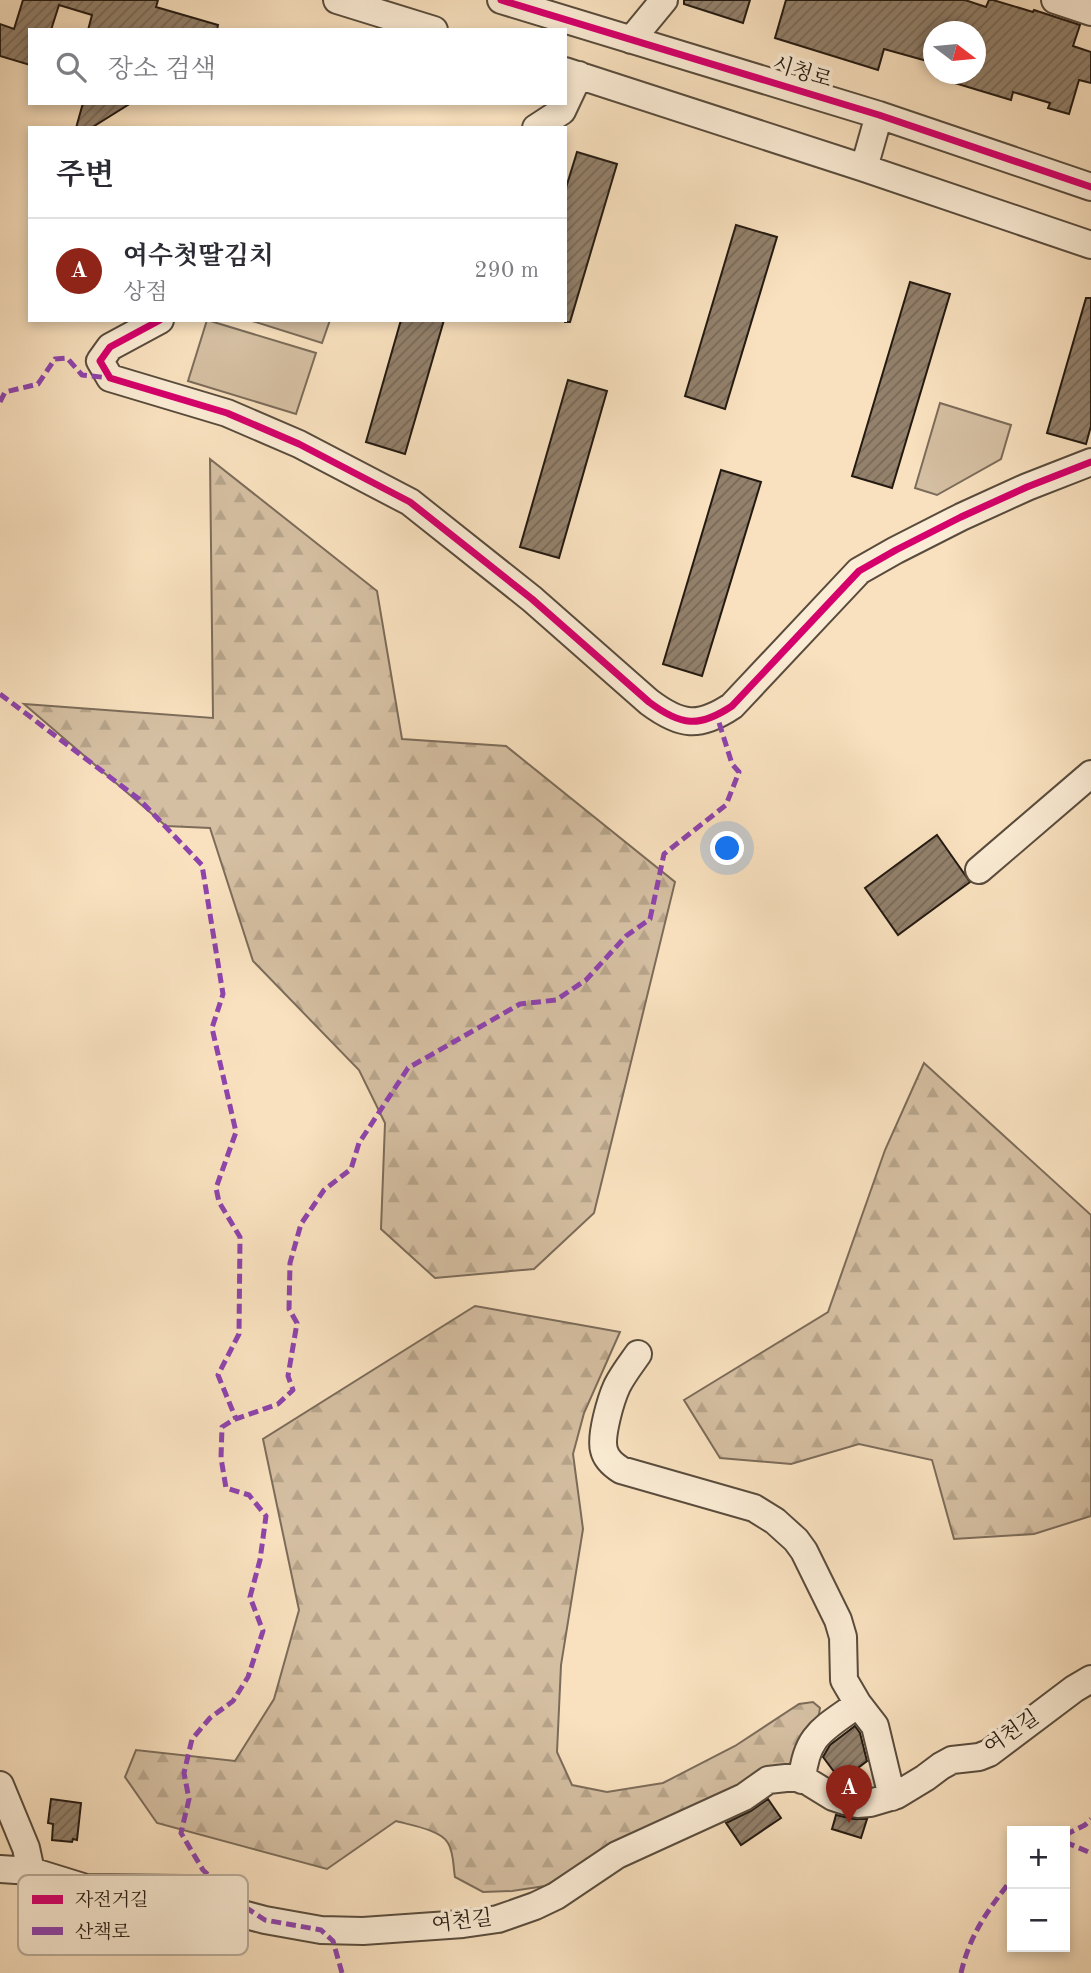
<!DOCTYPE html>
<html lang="ko">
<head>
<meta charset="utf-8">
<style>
	:root { --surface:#fff; --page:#f7f7f7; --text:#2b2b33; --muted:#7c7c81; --line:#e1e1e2; --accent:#8f2418 }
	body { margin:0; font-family:"Old Standard TT","Noto Serif KR",serif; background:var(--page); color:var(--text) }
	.controls { position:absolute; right:21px; bottom:21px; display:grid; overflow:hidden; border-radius:0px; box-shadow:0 4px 10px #0003 }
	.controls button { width:63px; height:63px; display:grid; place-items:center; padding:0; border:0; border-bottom:2px solid var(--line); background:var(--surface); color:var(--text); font:35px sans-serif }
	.compass { position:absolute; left:923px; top:21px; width:63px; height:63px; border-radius:50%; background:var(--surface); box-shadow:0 4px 10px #0003; rotate:106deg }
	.you { position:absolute; left:728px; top:849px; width:24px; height:24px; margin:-18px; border:5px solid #fff; border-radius:50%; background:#1a73e8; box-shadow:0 0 0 10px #1a73e833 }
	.badge { display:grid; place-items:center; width:46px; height:46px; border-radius:50%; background:var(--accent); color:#fff; font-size:23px; font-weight:700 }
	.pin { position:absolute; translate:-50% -58px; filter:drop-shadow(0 2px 4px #0008) }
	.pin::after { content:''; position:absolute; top:37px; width:24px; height:21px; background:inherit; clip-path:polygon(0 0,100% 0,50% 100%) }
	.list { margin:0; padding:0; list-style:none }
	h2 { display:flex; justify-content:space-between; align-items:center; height:91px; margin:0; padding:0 28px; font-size:30px }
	h2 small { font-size:23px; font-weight:400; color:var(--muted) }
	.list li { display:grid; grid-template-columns:46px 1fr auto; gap:21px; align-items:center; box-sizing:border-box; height:105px; padding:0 28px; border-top:2px solid var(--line) }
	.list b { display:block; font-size:26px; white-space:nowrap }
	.list p { margin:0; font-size:23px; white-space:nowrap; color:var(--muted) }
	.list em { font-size:23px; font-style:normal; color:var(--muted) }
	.icon { flex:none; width:38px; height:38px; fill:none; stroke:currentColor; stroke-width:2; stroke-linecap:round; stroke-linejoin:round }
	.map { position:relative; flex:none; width:1091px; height:1973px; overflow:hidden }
	.search { position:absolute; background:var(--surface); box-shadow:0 4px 10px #0003; left:28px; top:28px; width:539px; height:77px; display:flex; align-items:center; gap:18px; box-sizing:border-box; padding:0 24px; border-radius:0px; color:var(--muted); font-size:26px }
	.panel { position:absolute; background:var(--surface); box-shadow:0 4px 10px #0003; left:28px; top:126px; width:539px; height:196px; border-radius:0px }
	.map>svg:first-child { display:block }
	.forest { fill:url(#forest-firs); stroke:#7c6c5a; stroke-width:2 }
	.park { fill:#d5bfa2; stroke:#7c6c5a; stroke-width:2 }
	.building { fill:url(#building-hatch); stroke:#241a12; stroke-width:2 }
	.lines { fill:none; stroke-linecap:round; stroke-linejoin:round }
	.minor-casing { stroke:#594c3d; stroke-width:30 }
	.minor { stroke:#fbecd5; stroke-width:26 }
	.quiet { stroke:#8e44ad; stroke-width:5; stroke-dasharray:10 5; stroke-linecap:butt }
	.cycleway-casing { stroke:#fbecd5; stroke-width:11 }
	.cycleway { stroke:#d6006c; stroke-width:7 }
	.labels { text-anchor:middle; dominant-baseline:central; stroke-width:7; stroke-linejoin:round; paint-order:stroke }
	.street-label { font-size:21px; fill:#241a12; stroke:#fbecd5 }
	.key { fill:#fbecd5; stroke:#baad9a; stroke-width:2 }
	.key-label { font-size:19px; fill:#241a12 }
</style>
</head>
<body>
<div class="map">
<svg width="1091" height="1973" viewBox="0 0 1091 1973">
	<defs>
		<pattern id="forest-firs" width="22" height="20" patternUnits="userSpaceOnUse" patternTransform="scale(1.75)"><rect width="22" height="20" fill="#d5bfa2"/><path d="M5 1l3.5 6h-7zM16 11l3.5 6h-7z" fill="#b7a48a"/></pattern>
		<pattern id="building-hatch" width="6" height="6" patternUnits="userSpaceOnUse" patternTransform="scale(1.75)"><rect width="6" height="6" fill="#93816c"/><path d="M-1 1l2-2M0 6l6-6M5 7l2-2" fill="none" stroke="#786957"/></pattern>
	</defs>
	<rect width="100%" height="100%" fill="#f9e1bf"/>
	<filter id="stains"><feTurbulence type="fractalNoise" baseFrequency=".00286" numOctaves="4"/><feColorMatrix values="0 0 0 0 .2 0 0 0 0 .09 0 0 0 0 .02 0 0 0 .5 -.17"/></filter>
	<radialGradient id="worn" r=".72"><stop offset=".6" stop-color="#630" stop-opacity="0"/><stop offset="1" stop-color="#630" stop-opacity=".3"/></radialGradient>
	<!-- forest -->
	<path class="forest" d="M210,459L377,591L402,739L506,746L675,882L594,1213L534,1269L435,1278L381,1229L385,1123L359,1070L253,961L210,828L166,826L24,704L213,718Z
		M924,1063L1091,1215V1516L1034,1534L954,1539L932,1460L859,1444L791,1464L720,1458L684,1400L828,1312L885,1150Z
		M475,1306L620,1332L584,1413L573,1454L583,1529L561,1665L557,1752L572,1785L607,1792L663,1783L735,1746L799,1704L813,1702L820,1708C819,1719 815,1726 810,1735C792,1770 789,1766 753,1777L545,1886L512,1891L483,1892L455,1877C453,1866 454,1853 448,1843C441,1830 410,1825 396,1821L327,1869L157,1823L125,1777L136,1750L235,1761L274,1699L299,1610L263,1439Z"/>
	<!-- park -->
	<path class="park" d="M207,320L316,353L296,414L188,381Z
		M249,320H330L322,343Z
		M940,403L1011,425L1001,459L937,495L915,488Z"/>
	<!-- building -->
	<path class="building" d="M23,0H158L156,7L218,25L217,30H88L92,15L59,5L51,30H30V65L0,56V24L14,29Z
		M684,0H750L743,23L684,4Z
		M786,0H965L986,7L989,0H993L1033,12L1034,10L1080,25L1073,46L1091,52V83L1079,80L1069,114L1048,108L1050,103L1013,92L1011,100L938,78V74H976V32H934V63L884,49L878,70L775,38Z
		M83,103H131L91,128H76Z
		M577,152L617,164L570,322H565V191Z
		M736,225L777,237L725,409L685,396Z
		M910,282L950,294L892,488L852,476Z
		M1086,298H1091V426L1086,444L1047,433Z
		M401,320H444L405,454L366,442Z
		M568,380L607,391L559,558L520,547Z
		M721,470L761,482L702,676L663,664Z
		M937,835L970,882L898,935L865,888Z
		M855,1726L860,1733L867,1761L841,1781L823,1757L830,1745Z
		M51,1799L81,1803L77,1840L73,1839L72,1842L52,1840L53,1824L48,1823Z
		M768,1799L781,1818L741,1845L726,1823L751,1811Z
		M836,1815L854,1819H867L861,1838L832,1829Z"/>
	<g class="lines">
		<!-- minor casing -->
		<g class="minor-casing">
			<path id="minor" d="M337,0L434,30
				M501,0L879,115L1091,187
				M1055,0L1091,12
				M631,40L664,0
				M565,71L864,168L1091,245
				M536,128L562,111L579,75
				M864,168L879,115
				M160,320L110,347L100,361L110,378L227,413L299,444L410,502L532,599L649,702C681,726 699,728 732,706L859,571L896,550L961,517L1027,487L1091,462
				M979,870L1091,774
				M638,1354C631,1364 623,1374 617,1386C611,1399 600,1436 604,1450C606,1459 613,1465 621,1470L754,1508L775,1521L796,1540L804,1551L838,1620L843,1637L844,1680L858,1704L875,1726L892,1797
				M802,1780C806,1734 824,1729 858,1704
				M0,1785L26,1848L31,1871
				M0,1869L31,1871L86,1888L185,1889L227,1910L265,1920L321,1930L363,1931L463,1924L498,1919L535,1906L556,1896L617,1855L744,1797L768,1780L786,1778H796L807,1781L833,1797L845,1801L857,1804L870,1803L897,1795L925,1778L941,1766L952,1760L979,1757L989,1753L1074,1689L1091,1679"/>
		</g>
		<!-- minor -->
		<use href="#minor" class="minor"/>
		<!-- quiet -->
		<path class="quiet" d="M0,402L5,392L38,384L55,359L67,358L82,375L110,378
			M0,694L139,799L202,865L223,994L212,1028L236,1132L216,1188L219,1202L240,1237L239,1334L218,1375L236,1419
			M1065,1835L1085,1825L1091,1819
			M1065,1842L1091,1853
			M342,1973L333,1941L321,1930L265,1920L236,1901L203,1870L181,1833L189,1799L184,1773L192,1739L210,1718L233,1701L248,1677L263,1631L250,1597L260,1560L266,1516L249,1495L226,1488L221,1458L222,1427L233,1420L278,1404L293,1390L288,1376L297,1323L289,1309L290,1263L301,1224L324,1190L351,1169L359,1143L408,1068L520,1004L556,1000L586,980L626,936L650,919L664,854L726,805L739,772L732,764L717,716
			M961,1973C970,1934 988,1910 1012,1879"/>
		<!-- cycleway casing -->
		<g class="cycleway-casing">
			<path id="cycleway" d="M501,0L879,115L1091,187
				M160,320L110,347L100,361L110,378L227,413L299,444L410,502L532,599L649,702C681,726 699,728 732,706L859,571L896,550L961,517L1027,487L1091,462"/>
		</g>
		<!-- cycleway -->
		<use href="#cycleway" class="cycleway"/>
	</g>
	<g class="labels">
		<!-- street labels -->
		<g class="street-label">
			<text transform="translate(802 73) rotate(17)">시청로</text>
			<text transform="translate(1012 1733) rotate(-35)">여천길</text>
			<text transform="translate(462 1922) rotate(-7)">여천길</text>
		</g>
	</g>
	<!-- legend -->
	<rect x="18" y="1875" width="230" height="80" rx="10" class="key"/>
	<rect x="32" y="1895" width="31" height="9" fill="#d6006c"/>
	<rect x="32" y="1927" width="31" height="8" fill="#8e44ad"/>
	<g class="key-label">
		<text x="75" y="1906">자전거길</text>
		<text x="75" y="1938">산책로</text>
	</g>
	<rect width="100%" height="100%" filter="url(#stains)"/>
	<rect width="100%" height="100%" fill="url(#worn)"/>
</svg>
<div class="controls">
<button>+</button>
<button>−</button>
</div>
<svg class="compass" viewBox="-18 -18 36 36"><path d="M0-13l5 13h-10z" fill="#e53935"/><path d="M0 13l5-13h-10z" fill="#7c7c81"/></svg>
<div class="you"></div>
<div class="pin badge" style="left:849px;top:1823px">A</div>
<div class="search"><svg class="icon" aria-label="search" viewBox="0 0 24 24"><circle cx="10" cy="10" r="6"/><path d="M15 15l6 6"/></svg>장소 검색</div>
<section class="panel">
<h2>주변<small></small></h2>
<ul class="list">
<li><span class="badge">A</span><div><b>여수첫딸김치</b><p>상점</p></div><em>290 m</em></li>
</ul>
</section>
</div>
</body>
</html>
